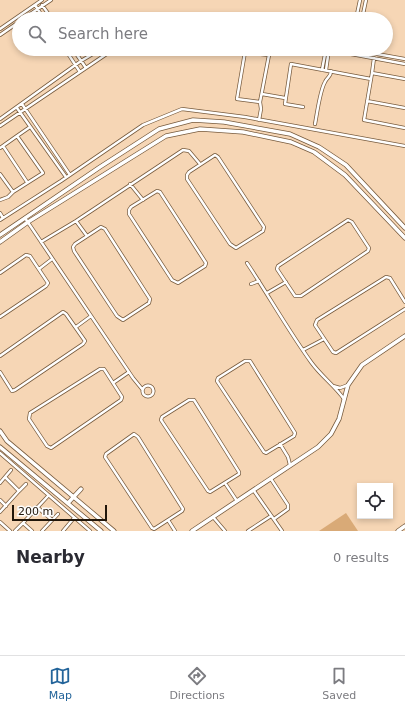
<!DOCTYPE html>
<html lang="en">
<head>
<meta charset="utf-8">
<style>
	:root { --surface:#fff; --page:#f7f7f7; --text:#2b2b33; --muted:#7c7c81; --line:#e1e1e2; --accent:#23649a }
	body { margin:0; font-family:"DejaVu Sans",sans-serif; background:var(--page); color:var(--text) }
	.controls { position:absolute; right:12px; bottom:12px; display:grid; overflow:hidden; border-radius:0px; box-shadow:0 2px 6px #0003 }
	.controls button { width:36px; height:36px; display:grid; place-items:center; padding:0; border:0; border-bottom:1px solid var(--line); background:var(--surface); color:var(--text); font:20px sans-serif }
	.scale { position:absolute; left:12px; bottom:10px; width:95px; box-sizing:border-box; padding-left:4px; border:2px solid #21160a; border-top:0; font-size:11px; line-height:14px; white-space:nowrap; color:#21160a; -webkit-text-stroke:3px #fdfdfd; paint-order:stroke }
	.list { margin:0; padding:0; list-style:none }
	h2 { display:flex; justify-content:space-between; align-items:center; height:52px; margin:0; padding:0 16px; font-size:17px }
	h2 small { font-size:13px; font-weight:400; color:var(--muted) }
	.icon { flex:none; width:22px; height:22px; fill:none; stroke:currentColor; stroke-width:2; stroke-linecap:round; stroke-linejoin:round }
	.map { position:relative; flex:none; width:405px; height:531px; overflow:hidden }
	.search { position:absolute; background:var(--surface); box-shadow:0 2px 6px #0003; left:12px; right:12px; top:12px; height:44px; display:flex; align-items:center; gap:10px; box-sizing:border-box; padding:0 14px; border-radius:22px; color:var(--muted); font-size:15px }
	.sheet { height:124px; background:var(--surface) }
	nav { display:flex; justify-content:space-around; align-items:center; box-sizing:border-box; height:56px; border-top:1px solid var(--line); background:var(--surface); font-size:11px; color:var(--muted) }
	nav a { display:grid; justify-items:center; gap:2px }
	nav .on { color:var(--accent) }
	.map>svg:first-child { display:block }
	.green { fill:#d9aa77 }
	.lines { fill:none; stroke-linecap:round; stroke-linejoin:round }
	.minor-casing { stroke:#775b3e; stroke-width:4 }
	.tertiary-casing { stroke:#775b3e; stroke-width:5 }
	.minor { stroke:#fff; stroke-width:2.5 }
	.tertiary { stroke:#fff; stroke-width:3.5 }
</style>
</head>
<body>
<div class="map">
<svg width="405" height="531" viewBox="0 0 405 531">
	<rect width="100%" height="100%" fill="#f6d6b5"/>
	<!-- green -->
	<path class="green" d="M346,513L358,531H319Z"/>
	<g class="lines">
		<!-- minor casing -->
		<g class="minor-casing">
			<path id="minor" d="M35,5L44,19
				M42,5L52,19
				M23,19L51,0
				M356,19L360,0
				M362,19L366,0
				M0,29L42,0
				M0,35L19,22
				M65,49L80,72
				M73,49L86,68
				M324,49L405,64
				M349,49L405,59
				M245,52L269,55L260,102L237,99Z
				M322,70L326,49
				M326,70L329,49
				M372,73L374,58
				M371,79L372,73L405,79
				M262,94L285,98
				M367,101L405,108
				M22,104L70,175
				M303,107L285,104L291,64L371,79L364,120L405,128
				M17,108L66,177
				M0,119L81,61L101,49
				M259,120L261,109L260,102
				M315,124C317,114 320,90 325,82C327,77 331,77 331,71
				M0,126L114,49
				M17,136L30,127
				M3,146L27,182
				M0,148L17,136L43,173L13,192
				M215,155L218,157L264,227L263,231L236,248L230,244L187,179V175L189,172Z
				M0,174L13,192L8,197L0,200
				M130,184L143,200
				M157,191L160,192L206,263L205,266L178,283L172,280L129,214V210L131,207Z
				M0,213L3,218
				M25,218L133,378L142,389
				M0,220L61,181L143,125L182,109L245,117L405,146
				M348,220L352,222L369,248L368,251L301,296H295L277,269L278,266Z
				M76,221L87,236
				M101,227L105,229L150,299L149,303L123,320L117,316L74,251L73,247L75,244Z
				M41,242L76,221L183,150L189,151L200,164
				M247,263C269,296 288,330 311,362C321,376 335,386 344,399
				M39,269L52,259
				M0,273L26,255L30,256L48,283L46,286L0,317
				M251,284L259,281
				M267,293L286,282
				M405,302L390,278L386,277L317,320L315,325L333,352L336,353L405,309
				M76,327L91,316
				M303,350L324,339
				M0,356L63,312L66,314L85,341L83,344L15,390L12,391L0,372
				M245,361H250L295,433L294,436L266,453L264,452L217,381L218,378Z
				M100,369H104L122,397L121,400L51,448L47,446L29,419L30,413Z
				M113,383L129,372
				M142.5 391a5.5 5.5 0 1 1 11 0a5.5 5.5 0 1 1-11 0Z
				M333,386L340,388L348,385
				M189,400H194L239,472V474L210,492L208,491L161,420L162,417Z
				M134,434L138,437L183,509L182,511L154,529L152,528L105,457L106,454Z
				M280,444L288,457L290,465
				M0,453L90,531
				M5,477L11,470
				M271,479L288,505V509L274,519
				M0,483L5,477L19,491L0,512
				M225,483L237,501
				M19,491L26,484
				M254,491L282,531
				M0,500L6,506
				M37,507L52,520
				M213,517L225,531
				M168,520L175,531
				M0,522L10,531
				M15,531L23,523
				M32,531L23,523L48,496
				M42,531L58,514
				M63,531L74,518
				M248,531L271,516"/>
		</g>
		<!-- tertiary casing -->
		<g class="tertiary-casing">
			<path id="tertiary" d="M0,235L100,167L159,129L193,120L224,122L290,134L319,147L346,165L405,228
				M0,242L28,222L166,136L200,129L243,132L291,142L314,152L345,175L405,238
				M0,431L7,441L114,531
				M0,447L101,531
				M68,503L81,489
				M192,531L318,447L331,434L339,419L348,385L362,365L405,336
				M398,531L405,526"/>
		</g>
		<!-- minor -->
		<use href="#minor" class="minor"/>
		<!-- tertiary -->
		<use href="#tertiary" class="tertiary"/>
	</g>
</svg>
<div class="controls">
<button><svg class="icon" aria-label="locate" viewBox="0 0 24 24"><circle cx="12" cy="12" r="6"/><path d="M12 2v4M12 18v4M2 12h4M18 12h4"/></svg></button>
</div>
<div class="scale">200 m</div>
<div class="search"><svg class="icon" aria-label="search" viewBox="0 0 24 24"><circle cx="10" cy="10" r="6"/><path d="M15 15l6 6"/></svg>Search here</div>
</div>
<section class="sheet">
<h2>Nearby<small>0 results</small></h2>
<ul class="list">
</ul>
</section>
<nav>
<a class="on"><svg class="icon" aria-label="map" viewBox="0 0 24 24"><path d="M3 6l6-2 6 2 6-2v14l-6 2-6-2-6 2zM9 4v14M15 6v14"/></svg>Map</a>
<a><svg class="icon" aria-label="directions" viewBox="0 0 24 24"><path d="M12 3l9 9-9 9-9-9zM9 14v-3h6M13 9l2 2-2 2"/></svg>Directions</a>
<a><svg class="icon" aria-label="saved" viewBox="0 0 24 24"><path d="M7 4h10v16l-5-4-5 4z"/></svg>Saved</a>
</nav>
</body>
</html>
